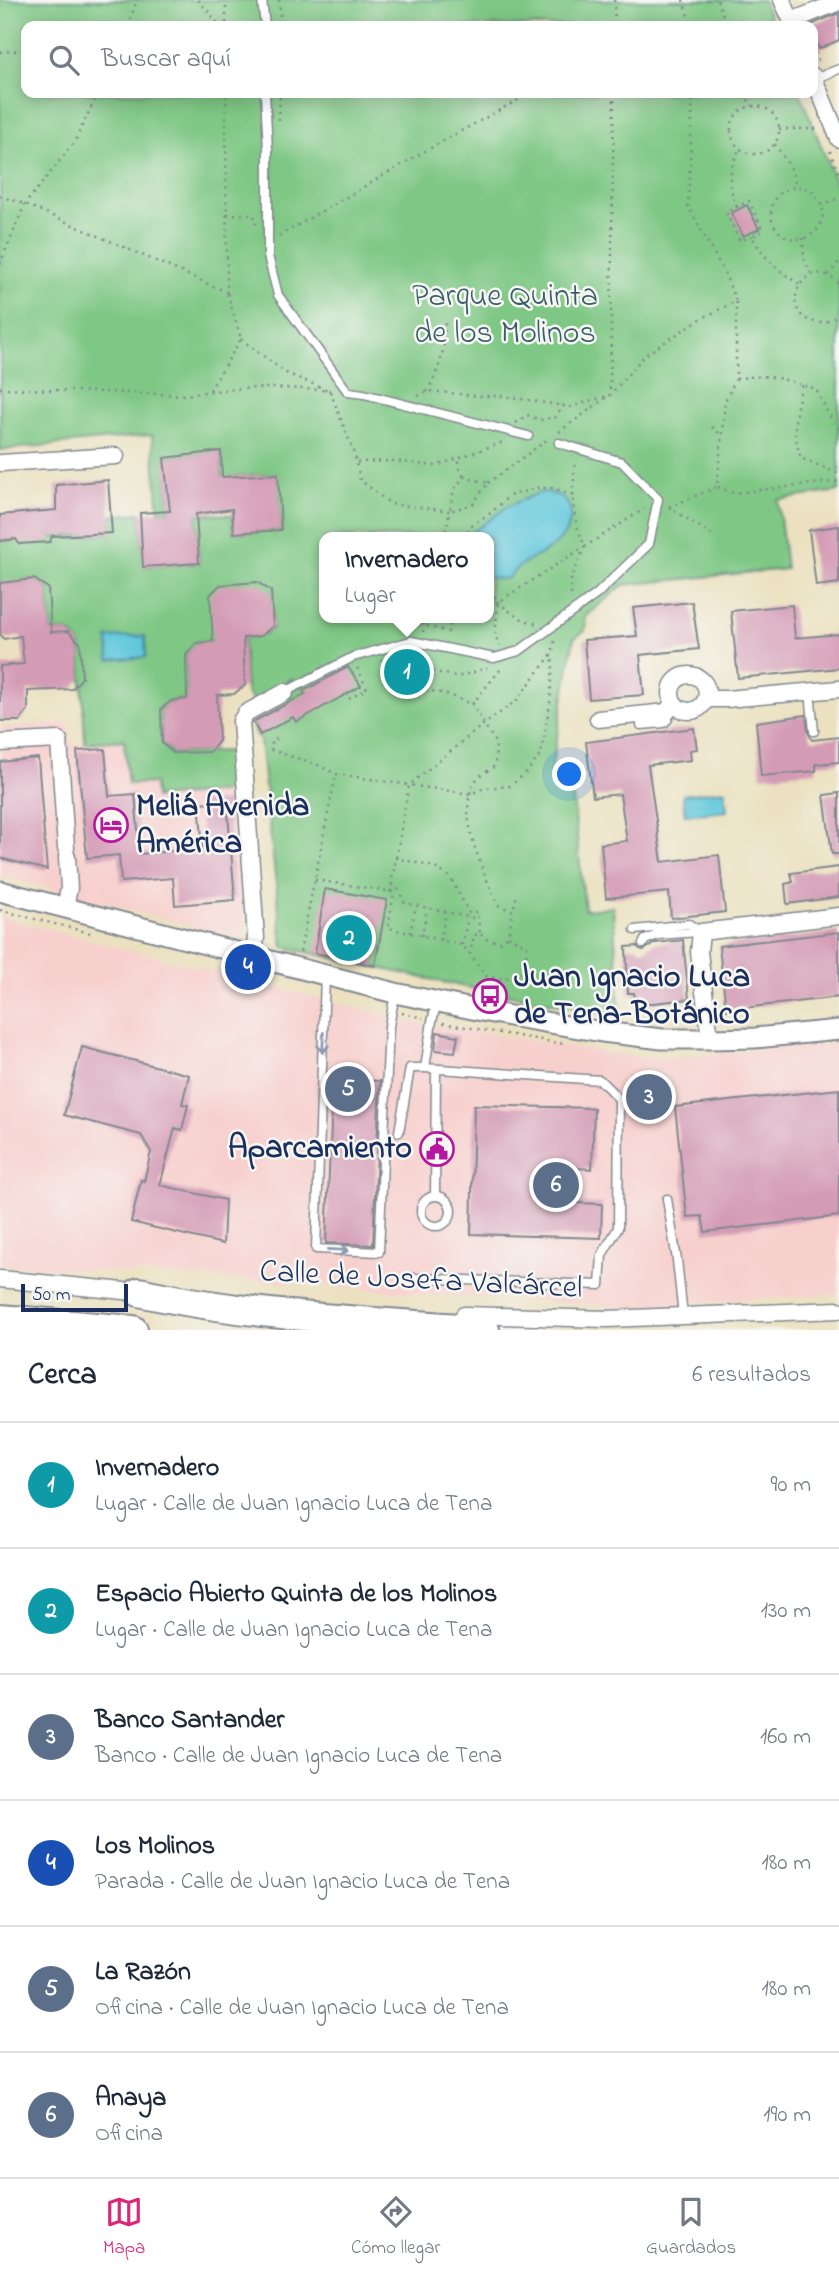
<!DOCTYPE html>
<html lang="es">
<head>
<meta charset="utf-8">
<style>
	:root { --surface:#fff; --page:#f2f2f3; --text:#1f2937; --muted:#747a83; --line:#e0e1e3; --accent:#db2777 }
	body { margin:0; font-family:"Indie Flower",sans-serif; background:var(--page); color:var(--text) }
	.scale { position:absolute; left:21px; bottom:18px; width:107px; box-sizing:border-box; padding-left:7px; border:4px solid #1b2f5e; border-top:0; font-size:19px; line-height:24px; white-space:nowrap; color:#1b2f5e; -webkit-text-stroke:5px #f6f6f2; paint-order:stroke }
	.you { position:absolute; left:570px; top:775px; width:24px; height:24px; margin:-18px; border:5px solid #fff; border-radius:50%; background:#1a73e8; box-shadow:0 0 0 10px #1a73e833 }
	.badge { display:grid; place-items:center; width:46px; height:46px; border-radius:50%; background:var(--accent); color:#fff; font-size:23px; font-weight:700 }
	.pin { position:absolute; translate:-50% -50%; border:4px solid #fff; box-shadow:0 2px 7px #0006 }
	.popup { position:absolute; left:319px; top:532px; width:175px; height:91px; box-sizing:border-box; display:grid; place-content:center; border-radius:14px; background:var(--surface); filter:drop-shadow(0 2px 5px #0005); font-size:23px; white-space:nowrap; color:var(--muted) }
	.popup b { font-size:26px; color:var(--text) }
	.popup::after { content:''; position:absolute; left:50%; top:100%; margin-left:-14px; border:14px solid transparent; border-top-color:var(--surface) }
	.list { margin:0; padding:0; list-style:none }
	h2 { display:flex; justify-content:space-between; align-items:center; height:91px; margin:0; padding:0 28px; font-size:30px }
	h2 small { font-size:23px; font-weight:400; color:var(--muted) }
	.list li { display:grid; grid-template-columns:46px 1fr auto; gap:21px; align-items:center; box-sizing:border-box; height:126px; padding:0 28px; border-top:2px solid var(--line) }
	.list b { display:block; font-size:26px; white-space:nowrap }
	.list p { margin:0; font-size:23px; white-space:nowrap; color:var(--muted) }
	.list em { font-size:23px; font-style:normal; color:var(--muted) }
	.icon { flex:none; width:38px; height:38px; fill:none; stroke:currentColor; stroke-width:2; stroke-linecap:round; stroke-linejoin:round }
	.map { position:relative; flex:none; width:839px; height:1330px; overflow:hidden }
	.search { position:absolute; background:var(--surface); box-shadow:0 4px 18px #0003; left:21px; right:21px; top:21px; height:77px; display:flex; align-items:center; gap:18px; box-sizing:border-box; padding:0 24px; border-radius:14px; color:var(--muted); font-size:26px }
	.sheet { height:847px; background:var(--surface) }
	nav { display:flex; justify-content:space-around; align-items:center; box-sizing:border-box; height:98px; border-top:2px solid var(--line); background:var(--surface); font-size:19px; color:var(--muted) }
	nav a { display:grid; justify-items:center; gap:4px }
	nav .on { color:var(--accent) }
	.map>svg:first-child { display:block }
	.built { fill:#f7d0ce }
	.green { fill:#7ec784; stroke:#4c7b71; stroke-width:2; fill-rule:evenodd }
	.water { fill:#5ec7db; stroke:#3c7b9c; stroke-width:2 }
	.building { fill:#d49bb5 }
	.lines { fill:none; stroke-linecap:round; stroke-linejoin:round }
	.service-casing { stroke:#83888f; stroke-width:11 }
	.minor-casing { stroke:#83888f; stroke-width:19 }
	.tertiary-casing { stroke:#83888f; stroke-width:23 }
	.motorway-casing { stroke:#83888f; stroke-width:32 }
	.path { stroke:#83888f; stroke-width:2.5; stroke-dasharray:2 5; stroke-linecap:butt }
	.service { stroke:#fff; stroke-width:8 }
	.minor { stroke:#fff; stroke-width:16 }
	.tertiary { stroke:#fff; stroke-width:19 }
	.motorway { stroke:#fff; stroke-width:28 }
	.oneway { stroke:#8d97ae }
	.labels { text-anchor:middle; dominant-baseline:central; stroke-width:5; stroke-linejoin:round; paint-order:stroke }
	.park-label { font-size:32px; fill:#395d69; stroke:#f6f6f2 }
	.poi-label { font-size:32px; font-weight:bold; fill:#1b2f5e; stroke:#f6f6f2; text-anchor:start }
	.street-label { font-size:32px; fill:#1b2f5e; stroke:#f6f6f2 }
</style>
</head>
<body>
<div class="map">
<svg width="839" height="1330" viewBox="0 0 839 1330">
	<rect width="100%" height="100%" fill="#f6f6f2"/>
	<filter id="ink" filterUnits="userSpaceOnUse"><feTurbulence type="fractalNoise" baseFrequency=".0143" numOctaves="2"/><feDisplacementMap in="SourceGraphic" scale="14" xChannelSelector="R" yChannelSelector="G"/><feConvolveMatrix kernelMatrix="1 2 1 2 8 2 1 2 1" color-interpolation-filters="sRGB"/></filter>
	<filter id="wash" filterUnits="userSpaceOnUse"><feTurbulence type="fractalNoise" baseFrequency=".00686" numOctaves="4" result="noise"/><feDisplacementMap in="SourceGraphic" scale="28" xChannelSelector="R" yChannelSelector="G"/><feGaussianBlur stdDeviation="1.57" result="paint"/><feColorMatrix in="noise" values="0 0 0 0 0 0 0 0 0 0 0 0 0 0 0 0 0 1.4 0 .05"/><feComposite in="paint" operator="in"/></filter>
	<g filter="url(#wash)">
		<rect width="100%" height="100%" fill="#ebe1c0"/>
		<!-- built -->
		<path class="built" d="M69,723L71,744L124,740L128,784L154,783L155,798L235,791L245,940L0,876V727Z
			M0,917L412,1022L650,1059L839,1043V1294L634,1307L410,1293L309,1284L0,1265Z"/>
		<!-- green -->
		<path class="green" d="M0,0H763L773,26H698L694,16L696,26H26V93H800L839,191V491L778,500L786,569L623,585L586,616L585,631L574,638L550,777L571,781L585,910L613,907L620,1015L461,986L283,947L260,741L251,722L280,699L291,679L253,701L246,692L243,638L261,636L273,628L270,591L213,641L197,643L186,655L187,699L171,701L161,709L162,743L173,753L232,751L235,791L155,798L154,783L128,784L124,740L85,743L80,643L68,631L51,632L48,588L34,579L0,585V541L111,533V516L140,513L144,567L199,563L196,514L232,515L234,533L281,530L277,474L230,477L224,510L221,452L165,458L170,511L159,512L152,435L0,450ZM325,537H489V618H325Z"/>
		<!-- water -->
		<path class="water" d="M541,492C574,492 579,521 558,542C543,557 520,560 508,578L501,579L489,577V537H466L508,506Z
			M145,636L146,657L109,660L108,638Z
			M725,790L727,811L685,815L683,795Z"/>
		<g id="blocks">
			<!-- building -->
			<path class="building" d="M839,13V40L819,49L813,36V26H808Z
				M747,205L759,229L743,236L731,213Z
				M221,451L222,477L278,474L281,530L234,533L232,509L196,514L199,563L143,567L140,513L170,511L164,458Z
				M108,480L112,533L52,536L50,542L19,544L16,539L0,541V515L56,510V485Z
				M839,526V583L816,586L809,530Z
				M34,579L48,588L51,632L68,631L80,643L82,678L72,689L28,691V710L20,721H0V666L24,664L21,636L4,639L0,634V583Z
				M257,582L271,591L273,626L261,636L243,638L245,685L234,694L217,695L219,741L210,752L173,753L162,743L161,709L171,701L187,699L186,655L196,643L213,641L210,595L220,585Z
				M692,602L699,649L640,655L644,695L589,699L584,640L637,636L633,608Z
				M792,605L795,638L839,634V668L738,678L731,611Z
				M348,667L361,686L296,722L293,717L260,735L253,722L305,694L303,691Z
				M806,715L808,732L812,740L839,737V762L816,764V771L761,776L756,722Z
				M694,728L697,749L690,750L691,760L648,765L662,862L719,855L725,912L671,918L669,892L606,898L601,844L627,841L620,794L593,797L586,742Z
				M105,749L109,796L135,794L140,854L203,848L199,803L227,801L235,900L175,905L173,878L121,882L119,855L87,858L77,751Z
				M38,758L45,847L47,870L0,858V762Z
				M839,793V854H832L824,795Z
				M839,867V897L787,904L785,884L793,882L791,873Z
				M325,889L387,900L375,966L315,953Z
				M839,932V997L726,1010L719,946Z
				M683,940L689,999L636,1005L634,993H628L626,947L637,946L640,949L644,950L655,943Z
				M437,1032L458,1036L455,1052L435,1050Z
				M82,1047L189,1075L182,1104L188,1105L182,1130L175,1128L160,1185L225,1200L223,1244L131,1222L141,1180L144,1181L151,1152L141,1135L64,1115Z
				M333,1079L380,1081L373,1245L326,1243Z
				M839,1089V1216L705,1232L702,1216L687,1217L675,1107Z
				M474,1105L594,1108L592,1169L577,1168L576,1203L602,1204L601,1238L471,1234Z"/>
		</g>
	</g>
	<g filter="url(#ink)">
		<use href="#blocks" fill-opacity="0" stroke="#83888f" stroke-width="2"/>
		<g class="lines">
			<!-- service casing -->
			<g class="service-casing">
				<path id="service" d="M262,0L265,26
					M814,79L839,69
					M265,93L268,150V256L278,295L348,392L364,394L528,436
					M285,692L353,657L411,641L494,658L519,651L597,594L649,544L658,499L622,462L559,443
					M810,692L814,731
					M641,725L664,723L668,719L667,712
					M635,930L689,924L701,932
					M643,944L645,940L658,935L698,932
					M325,975L316,1249L379,1252L389,1026L395,994
					M399,1132L410,1068H425L432,1021L437,1002
					M421 1211a15 15 0 1 1 30 0a15 15 0 1 1-30 0Z
					M435,1196L436,1069
					M667,1199L677,1260L683,1316
					M412,1278L600,1285L602,1255L618,1228L619,1099L600,1080L425,1068"/>
			</g>
			<!-- minor casing -->
			<g class="minor-casing">
				<path id="minor" d="M782,0L794,26
					M791,21L839,2
					M813,76L839,139
					M0,463L116,456
					M671 693a18 18 0 1 1 36 0a18 18 0 1 1-36 0Z
					M707,699H726L839,689
					M598,719L667,712L673,702
					M0,743L59,740L66,848
					M65,908L69,888L67,857
					M253,957L256,938L241,721L246,713L285,692
					M710,1039L699,952L701,932L839,916
					M0,1279L145,1293
					M464,1315L607,1319L839,1310"/>
			</g>
			<!-- tertiary casing -->
			<g class="tertiary-casing">
				<path id="tertiary" d="M0,891L395,993L487,1012L602,1032L662,1039H710L755,1038L839,1030"/>
			</g>
			<!-- motorway casing -->
			<g class="motorway-casing">
				<path id="motorway" d="M139,1292C252,1317 370,1321 485,1330
					M0,1319L133,1330"/>
			</g>
			<!-- path -->
			<path class="path" d="M198,0L215,19L219,26
				M226,0V26
				M279,0L281,26
				M614,0L615,26
				M683,0L691,26
				M717,0L727,26
				M128,26L137,0
				M813,46L819,64
				M0,52L26,50
				M614,93L610,395L645,355L697,321L736,301V379L725,401L717,487L669,507L667,506
				M693,93L688,206L724,272L736,301
				M745,93L751,106
				M731 130a24 24 0 1 1 48 0a24 24 0 1 1-48 0Z
				M279,120L280,93
				M779,129H818
				M775,144L792,170L796,187
				M830,151L839,174
				M771 213a26 26 0 1 1 52 0a26 26 0 1 1-52 0Z
				M0,196L25,204L227,292L226,93
				M821,205L839,198
				M737,207C727,184 728,172 739,150
				M227,214L254,215L256,225
				M279,236L441,142L531,93
				M752,236L740,241L726,212L749,201L763,231L752,236C764,259 778,270 799,284
				M803,238L804,259L812,275
				M0,264L25,204L74,143L98,93
				M828,275L839,262
				M839,283C804,250 775,314 815,322C824,324 833,320 839,313
				M241,339L286,373L330,391L354,453L360,480L391,504L450,511L444,537
				M736,379C770,372 784,380 816,389L829,415L839,429
				M802,385C795,414 791,429 801,458L839,474
				M0,388L186,395C235,386 285,387 334,391
				M210,390L241,339L227,292
				M427,392C440,367 445,352 445,323
				M418,396L429,391L477,396H504L570,407L610,395
				M516,423L527,415L540,420L556,417L563,406
				M712,427L722,436
				M559,432L607,397
				M459,461L460,470L464,477
				M357,462L392,461L436,466L503,442
				M464,477L488,483L473,504L450,511L454,489Z
				M488,483L547,440
				M718,487L733,493L839,481
				M573,495L575,460
				M669,507L715,537
				M463,537L472,525L492,512L509,496L537,488H552L573,495C573,513 577,529 585,546L571,578V600
				M489,591C504,608 516,620 539,624
				M498,604L495,636L500,645
				M489,605L498,602L644,509
				M400,618L448,632L451,618
				M423,632L425,618
				M382,659L383,677L392,683L446,694L472,704L501,669
				M412,666L457,677L487,668
				M349,699L367,689L357,667
				M472,704L496,744L495,766C490,770 481,774 477,779C453,810 484,873 498,905L513,911L517,894
				M277,739L272,741L271,750L316,764L336,774L470,794L485,788L510,786L526,773L541,754L550,703L553,665L552,654
				M395,858L434,867L450,877L469,913L477,912L480,934L474,935L470,954L486,976L504,979L523,971L526,959L527,946L508,936L513,911
				M315,880L394,892L388,928L462,945L470,954
				M392,885L397,887L405,903L478,919
				M390,892L409,785L479,728L517,700L552,654L555,640
				M0,910L90,933
				M410,933L416,906
				M481,934L486,939L500,942L508,936
				M422,936L427,908
				M440,940L446,912
				M462,945L468,917
				M300,952L336,774
				M402,1013L423,1018
				M443,1023L564,1044"/>
			<!-- service -->
			<use href="#service" class="service"/>
			<!-- minor -->
			<use href="#minor" class="minor"/>
			<!-- tertiary -->
			<use href="#tertiary" class="tertiary"/>
			<!-- motorway -->
			<use href="#motorway" class="motorway"/>
		</g>
		<!-- one-way arrows -->
		<defs><path id="oneway-shaft" d="M-6 0H5M1.5-3L5.5 0L1.5 3" fill="none" stroke-width="1.6" stroke-linecap="round" stroke-linejoin="round" transform="scale(1.75)"/></defs>
		<g class="oneway">
			<use href="#oneway-shaft" transform="translate(323 1043) rotate(92)"/>
			<use href="#oneway-shaft" transform="translate(338 1250) rotate(3)"/>
		</g>
	</g>
	<!-- icons -->
	<defs>
		<g id="hotel-ring" transform="scale(1.75)"><circle r="9.5" fill="#f6f6f2" stroke="#b5179e" stroke-width="1.5"/><path d="M-6-4.5h1.5V1H6V5H4.5V3h-9V5H-6ZM-4 0a1.8 1.8 0 1 1 3.6 0ZM.5 0V-2.5h3Q6-2.5 6 0Z" fill="#b5179e"/></g>
		<g id="bus-ring" transform="scale(1.75)"><circle r="9.5" fill="#f6f6f2" stroke="#b5179e" stroke-width="1.5"/><path d="M-5-6H5V4H4V6H2V4H-2V6H-4V4H-5ZM-3.5-4V0h7V-4ZM-3.5 1.2v1.5H-2V1.2ZM2 1.2v1.5H3.5V1.2Z" fill="#b5179e"/></g>
		<g id="civic-ring" transform="scale(1.75)"><circle r="9.5" fill="#f6f6f2" stroke="#b5179e" stroke-width="1.5"/><path d="M-.6-6.5H3V-4.5H.6V-3L4-1V1h2V6H-6V1h2V-1L-.6-3ZM-1.2 2.5V6h2.4V2.5Z" fill="#b5179e"/></g>
	</defs>
	<g fill-rule="evenodd">
		<use href="#hotel-ring" x="111" y="825"/>
		<use href="#bus-ring" x="490" y="996"/>
		<use href="#civic-ring" x="437" y="1149"/>
	</g>
	<g class="labels">
		<!-- park labels -->
		<g class="park-label">
			<text x="505" y="297">Parque Quinta<tspan x="505" dy="37">de los Molinos</tspan></text>
		</g>
		<!-- poi labels -->
		<g class="poi-label">
			<text x="136" y="807">Meliá Avenida<tspan x="136" dy="37">América</tspan></text>
			<text x="514" y="978">Juan Ignacio Luca<tspan x="514" dy="37">de Tena-Botánico</tspan></text>
			<text x="412" y="1149" text-anchor="end">Aparcamiento</text>
		</g>
		<!-- street labels -->
		<g class="street-label">
			<text transform="translate(421 1281) rotate(3)">Calle de Josefa Valcárcel</text>
		</g>
	</g>
</svg>
<div class="scale">50 m</div>
<div class="you"></div>
<div class="pin badge" style="left:407px;top:672px;background:#0f9aa8">1</div>
<div class="popup"><b>Invernadero</b>Lugar</div>
<div class="pin badge" style="left:349px;top:938px;background:#0f9aa8">2</div>
<div class="pin badge" style="left:649px;top:1097px;background:#5c6f8a">3</div>
<div class="pin badge" style="left:248px;top:967px;background:#1a4fb4">4</div>
<div class="pin badge" style="left:348px;top:1089px;background:#5c6f8a">5</div>
<div class="pin badge" style="left:556px;top:1185px;background:#5c6f8a">6</div>
<div class="search"><svg class="icon" aria-label="search" viewBox="0 0 24 24"><circle cx="10" cy="10" r="6"/><path d="M15 15l6 6"/></svg>Buscar aquí</div>
</div>
<section class="sheet">
<h2>Cerca<small>6 resultados</small></h2>
<ul class="list">
<li><span class="badge" style="background:#0f9aa8">1</span><div><b>Invernadero</b><p>Lugar · Calle de Juan Ignacio Luca de Tena</p></div><em>90 m</em></li>
<li><span class="badge" style="background:#0f9aa8">2</span><div><b>Espacio Abierto Quinta de los Molinos</b><p>Lugar · Calle de Juan Ignacio Luca de Tena</p></div><em>130 m</em></li>
<li><span class="badge" style="background:#5c6f8a">3</span><div><b>Banco Santander</b><p>Banco · Calle de Juan Ignacio Luca de Tena</p></div><em>160 m</em></li>
<li><span class="badge" style="background:#1a4fb4">4</span><div><b>Los Molinos</b><p>Parada · Calle de Juan Ignacio Luca de Tena</p></div><em>180 m</em></li>
<li><span class="badge" style="background:#5c6f8a">5</span><div><b>La Razón</b><p>Oficina · Calle de Juan Ignacio Luca de Tena</p></div><em>180 m</em></li>
<li><span class="badge" style="background:#5c6f8a">6</span><div><b>Anaya</b><p>Oficina</p></div><em>190 m</em></li>
</ul>
</section>
<nav>
<a class="on"><svg class="icon" aria-label="map" viewBox="0 0 24 24"><path d="M3 6l6-2 6 2 6-2v14l-6 2-6-2-6 2zM9 4v14M15 6v14"/></svg>Mapa</a>
<a><svg class="icon" aria-label="directions" viewBox="0 0 24 24"><path d="M12 3l9 9-9 9-9-9zM9 14v-3h6M13 9l2 2-2 2"/></svg>Cómo llegar</a>
<a><svg class="icon" aria-label="saved" viewBox="0 0 24 24"><path d="M7 4h10v16l-5-4-5 4z"/></svg>Guardados</a>
</nav>
</body>
</html>
